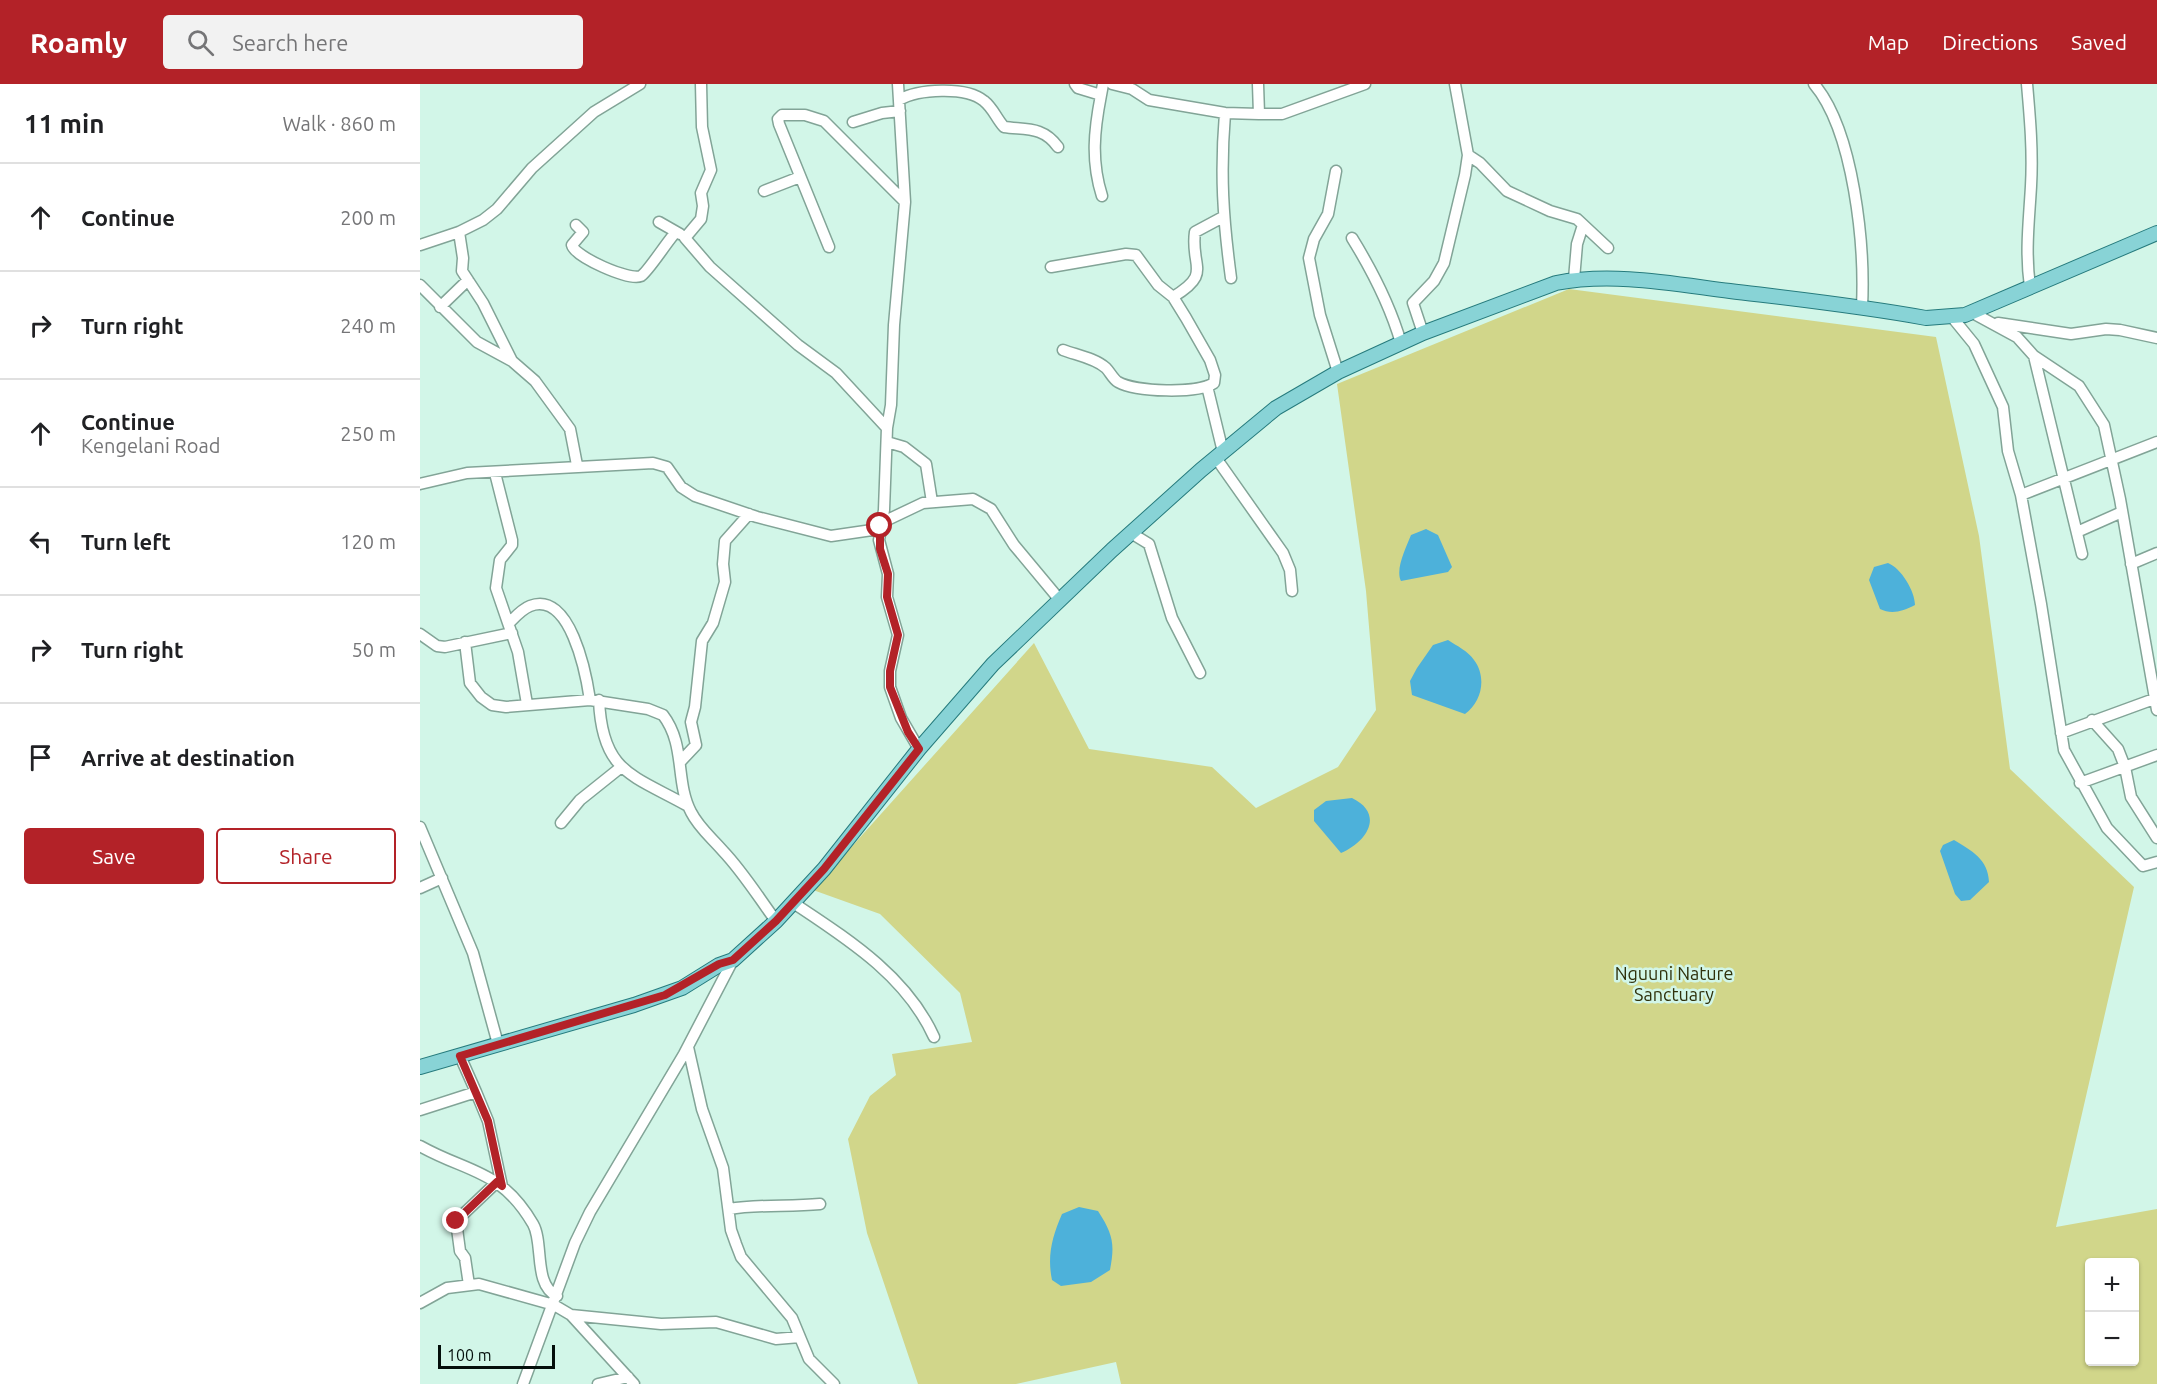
<!DOCTYPE html>
<html lang="en">
<head>
<meta charset="utf-8">
<style>
	:root { --surface:#fff; --page:#f2f2f2; --text:#202124; --muted:#757577; --line:#e0e0e0; --accent:#b32228 }
	body { margin:0; font-family:Ubuntu,sans-serif; background:var(--page); color:var(--text) }
	.controls { position:absolute; right:18px; bottom:18px; display:grid; overflow:hidden; border-radius:6px; box-shadow:0 2px 4px #0004 }
	.controls button { width:54px; height:54px; display:grid; place-items:center; padding:0; border:0; border-bottom:2px solid var(--line); background:var(--surface); color:var(--text); font:30px sans-serif }
	.scale { position:absolute; left:18px; bottom:15px; width:117px; box-sizing:border-box; padding-left:6px; border:3px solid #030e0a; border-top:0; font-size:16px; line-height:21px; white-space:nowrap; color:#030e0a; -webkit-text-stroke:4px #d2f6e8; paint-order:stroke }
	.stop { position:absolute; width:18px; height:18px; margin:-14px; border:4px solid #b32228; border-radius:50%; background:#fff }
	.stop.end { background:#b32228; border-color:#fff; box-shadow:0 2px 6px #0008 }
	.list { margin:0; padding:0; list-style:none }
	h2 { display:flex; justify-content:space-between; align-items:center; height:78px; margin:0; padding:0 24px; font-size:26px }
	h2 small { font-size:20px; font-weight:400; color:var(--muted) }
	.list li { display:grid; grid-template-columns:39px 1fr auto; gap:18px; align-items:center; box-sizing:border-box; height:108px; padding:0 24px; border-top:2px solid var(--line) }
	.list b { display:block; font-size:22px; white-space:nowrap }
	.list p { margin:0; font-size:20px; white-space:nowrap; color:var(--muted) }
	.list em { font-size:20px; font-style:normal; color:var(--muted) }
	.actions { display:flex; gap:12px; padding:18px 24px }
	.actions a { flex:1; padding:14px 0; border:2px solid var(--accent); border-radius:6px; text-align:center; font-size:21px; color:var(--accent) }
	.actions .main { background:var(--accent); color:#fff }
	.icon { flex:none; width:33px; height:33px; fill:none; stroke:currentColor; stroke-width:2; stroke-linecap:round; stroke-linejoin:round }
	.map { position:relative; flex:none; width:1737px; height:1300px; overflow:hidden }
	header { display:flex; align-items:center; gap:36px; box-sizing:border-box; height:84px; padding:0 30px; background:var(--accent); color:#fff }
	header strong { font-size:28px }
	nav { display:flex; gap:33px; margin-inline-start:auto; font-size:21px }
	.search { width:420px; height:54px; background:var(--page); display:flex; align-items:center; gap:15px; box-sizing:border-box; padding:0 21px; border-radius:6px; color:var(--muted); font-size:22px }
	main { display:flex }
	aside { flex:1; background:var(--surface) }
	.map>svg:first-child { display:block }
	.green { fill:#d1d68a; fill-rule:evenodd }
	.water { fill:#4db1da }
	.lines { fill:none; stroke-linecap:round; stroke-linejoin:round }
	.minor-casing { stroke:#82a497; stroke-width:13 }
	.major-casing { stroke:#267b7d; stroke-width:16 }
	.minor { stroke:#fff; stroke-width:10 }
	.major { stroke:#88d3d6; stroke-width:14 }
	.route { stroke:#b32228; stroke-width:8 }
	.labels { text-anchor:middle; dominant-baseline:central; stroke-width:5; stroke-linejoin:round; paint-order:stroke }
	.park-label { font-size:18px; fill:#2f310b; stroke:#d2f6e8 }
</style>
</head>
<body>
<header>
<strong>Roamly</strong>
<div class="search"><svg class="icon" aria-label="search" viewBox="0 0 24 24"><circle cx="10" cy="10" r="6"/><path d="M15 15l6 6"/></svg>Search here</div>
<nav><a>Map</a><a>Directions</a><a>Saved</a></nav>
</header>
<main>
<aside>
<h2>11 min<small>Walk · 860 m</small></h2>
<ul class="list">
<li><svg class="icon" aria-label="ahead" viewBox="0 0 24 24"><path d="M12 20V5M6 11l6-6 6 6"/></svg><div><b>Continue</b></div><em>200 m</em></li>
<li><svg class="icon" aria-label="right" viewBox="0 0 24 24"><path d="M7 20v-9h11M14 6l5 5-5 5"/></svg><div><b>Turn right</b></div><em>240 m</em></li>
<li><svg class="icon" aria-label="ahead" viewBox="0 0 24 24"><path d="M12 20V5M6 11l6-6 6 6"/></svg><div><b>Continue</b><p>Kengelani Road</p></div><em>250 m</em></li>
<li><svg class="icon" aria-label="left" viewBox="0 0 24 24"><path d="M17 20v-9H6M10 6l-5 5 5 5"/></svg><div><b>Turn left</b></div><em>120 m</em></li>
<li><svg class="icon" aria-label="right" viewBox="0 0 24 24"><path d="M7 20v-9h11M14 6l5 5-5 5"/></svg><div><b>Turn right</b></div><em>50 m</em></li>
<li><svg class="icon" aria-label="arrive" viewBox="0 0 24 24"><path d="M6 21V4h12l-3 4 3 4H6"/></svg><div><b>Arrive at destination</b></div></li>
</ul>
<div class="actions"><a class="main">Save</a><a>Share</a></div>
</aside>
<div class="map">
<svg width="1737" height="1300" viewBox="0 0 1737 1300">
	<rect width="100%" height="100%" fill="#d2f6e8"/>
	<!-- green -->
	<path class="green" d="M1149,205L1516,253L1559,452L1590,685L1714,803L1636,1143L1737,1125V1300H701L696,1278L596,1300H498L447,1149L428,1055L450,1012L476,991L472,970L552,958L540,909L460,830L393,806L614,559L669,665L792,683L836,724L918,683L956,626L946,507L917,300ZM1670,1178H1714V1278H1670Z"/>
	<!-- water -->
	<path class="water" d="M1006,445L1018,451L1032,483L1028,488L981,497C975,485 986,464 991,451Z
		M1468,479C1481,484 1495,507 1495,521C1483,527 1472,531 1460,525L1449,496L1454,483Z
		M1028,556C1037,562 1048,567 1054,576C1067,593 1062,618 1045,630L992,611L990,597L997,584L1013,561Z
		M932,714C965,730 947,758 921,769L894,737V726L906,717Z
		M1534,756C1552,767 1568,775 1569,798L1550,816L1541,817L1535,810L1520,767L1523,761Z
		M659,1123L678,1127C693,1150 695,1160 690,1186L671,1198L641,1202L632,1196C627,1172 632,1153 642,1130Z"/>
	<g class="lines">
		<!-- minor casing -->
		<g class="minor-casing">
			<path id="minor" d="M281,0L282,43L291,86L281,109L283,122L281,135L265,154L290,183L378,261L416,289L467,344L464,426L459,456L468,490L467,513L478,551L470,587V603L481,634L499,665
				M655,0L658,4L681,11L683,0
				M692,0L712,5L729,16L805,29L839,30H862L945,0
				M838,0L839,30
				M1394,0C1434,47 1445,162 1442,223
				M1607,0C1610,34 1613,68 1611,102C1609,138 1605,167 1610,203
				M681,11C674,47 671,77 682,112
				M479,16C498,5 546,2 564,17C573,24 576,34 584,43C606,46 623,42 638,63
				M805,29C800,90 803,134 811,194
				M433,38L462,29L480,27
				M1048,71L1060,79L1087,107L1130,127L1157,135L1188,164
				M916,87L908,130L894,155L889,174L900,231L918,288
				M344,107L380,93
				M239,138L260,150
				M156,141L163,148L152,161C155,173 209,197 221,192C228,188 248,156 256,148
				M39,148L43,174L42,187L63,219L92,277
				M932,154C953,188 970,221 981,259
				M0,161L39,148L63,136L77,125L112,84L174,28L220,0
				M409,163L359,40L358,35L362,31H385L404,37L485,118
				M631,183L706,170L716,171L738,201L753,213L766,234L790,276L795,291L794,299C777,310 716,308 698,298C693,295 690,288 686,284C675,274 656,271 643,266
				M1154,195L1157,160L1163,141
				M0,201L57,258L92,277L115,297L150,345L157,381
				M753,213C793,189 770,183 775,148L803,133
				M20,223L48,196
				M1551,228L1597,253L1614,272L1662,470
				M1532,233L1554,260L1583,323L1588,367L1601,411L1621,520L1644,666L1687,744L1723,782L1737,778
				M1578,239L1651,250L1686,245L1700,246L1737,254
				M1003,249L993,219L1014,197L1024,179L1045,91L1048,71L1035,0
				M1614,272L1659,302L1684,341L1700,415L1737,626
				M787,302L803,368
				M467,344L471,321L474,241L485,118L478,0
				M467,358L484,363L506,380L512,418
				M796,374L863,469L870,486L872,507
				M75,389L92,456V461L80,476L76,504L98,568L107,620
				M0,400L47,389L233,379L247,383L261,403L275,412L337,433L411,452L459,445
				M1601,411L1737,358
				M461,439L503,419L553,415L571,425L594,461L639,515
				M1657,448L1702,428
				M711,449L729,460L752,534L780,589
				M1711,480L1737,469
				M89,539C95,533 102,525 110,522C150,506 166,589 170,616
				M0,550L17,562L25,563L92,549
				M45,558L50,599L61,613L72,621L86,623L170,616L228,625L243,631C266,661 255,698 271,728C279,744 292,754 303,767C323,788 339,814 356,837
				M179,616C182,689 213,691 268,722
				M1672,636L1698,665L1705,683L1711,713L1737,754
				M1641,649L1734,615
				M261,677L276,661L271,638L275,623L282,557L293,539L305,498L303,480L305,457L329,430
				M1660,699L1737,671
				M141,739L160,716L200,684
				M0,743L53,869L78,960
				M0,804L22,794
				M372,818C426,854 486,891 514,953
				M268,963L282,1025L303,1084L311,1146L316,1160L321,1173L372,1234L389,1275L414,1300
				M40,972L56,1008
				M0,1026L56,1008L68,1037L82,1102
				M0,1062C48,1089 81,1085 113,1140C124,1159 113,1201 137,1212
				M309,1125C339,1120 369,1123 400,1120
				M49,1201L45,1174L40,1167L36,1137L77,1098
				M0,1219L27,1204L59,1200L134,1221L151,1231L214,1300
				M151,1231L241,1240L296,1238L356,1255L380,1253
				M103,1300L155,1159L170,1128L264,970L313,876
				M178,1300L208,1293"/>
		</g>
		<!-- major casing -->
		<g class="major-casing">
			<path id="major" d="M0,983L214,921L262,904L299,881L313,876L356,837L404,785L499,665L573,580L692,466L781,386L856,324L918,288L1003,249L1136,199C1193,188 1254,200 1310,207C1376,215 1441,222 1506,234L1545,231L1737,149"/>
		</g>
		<!-- minor -->
		<use href="#minor" class="minor"/>
		<!-- major -->
		<use href="#major" class="major"/>
	</g>
	<g class="lines">
		<!-- route -->
		<path class="route" d="M36,1137L77,1098L82,1102L68,1037L40,972L245,911L299,880L313,876L356,837L404,785L499,665L488,648L470,603V587L478,551L467,513L468,490L460,465V442"/>
	</g>
	<g class="labels">
		<!-- park labels -->
		<g class="park-label">
			<text x="1254" y="889">Nguuni Nature<tspan x="1254" dy="21">Sanctuary</tspan></text>
		</g>
	</g>
</svg>
<div class="controls">
<button>+</button>
<button>−</button>
</div>
<div class="scale">100 m</div>
<div class="stop" style="left:460px;top:442px"></div>
<div class="stop end" style="left:36px;top:1137px"></div>
</div>
</main>
</body>
</html>
